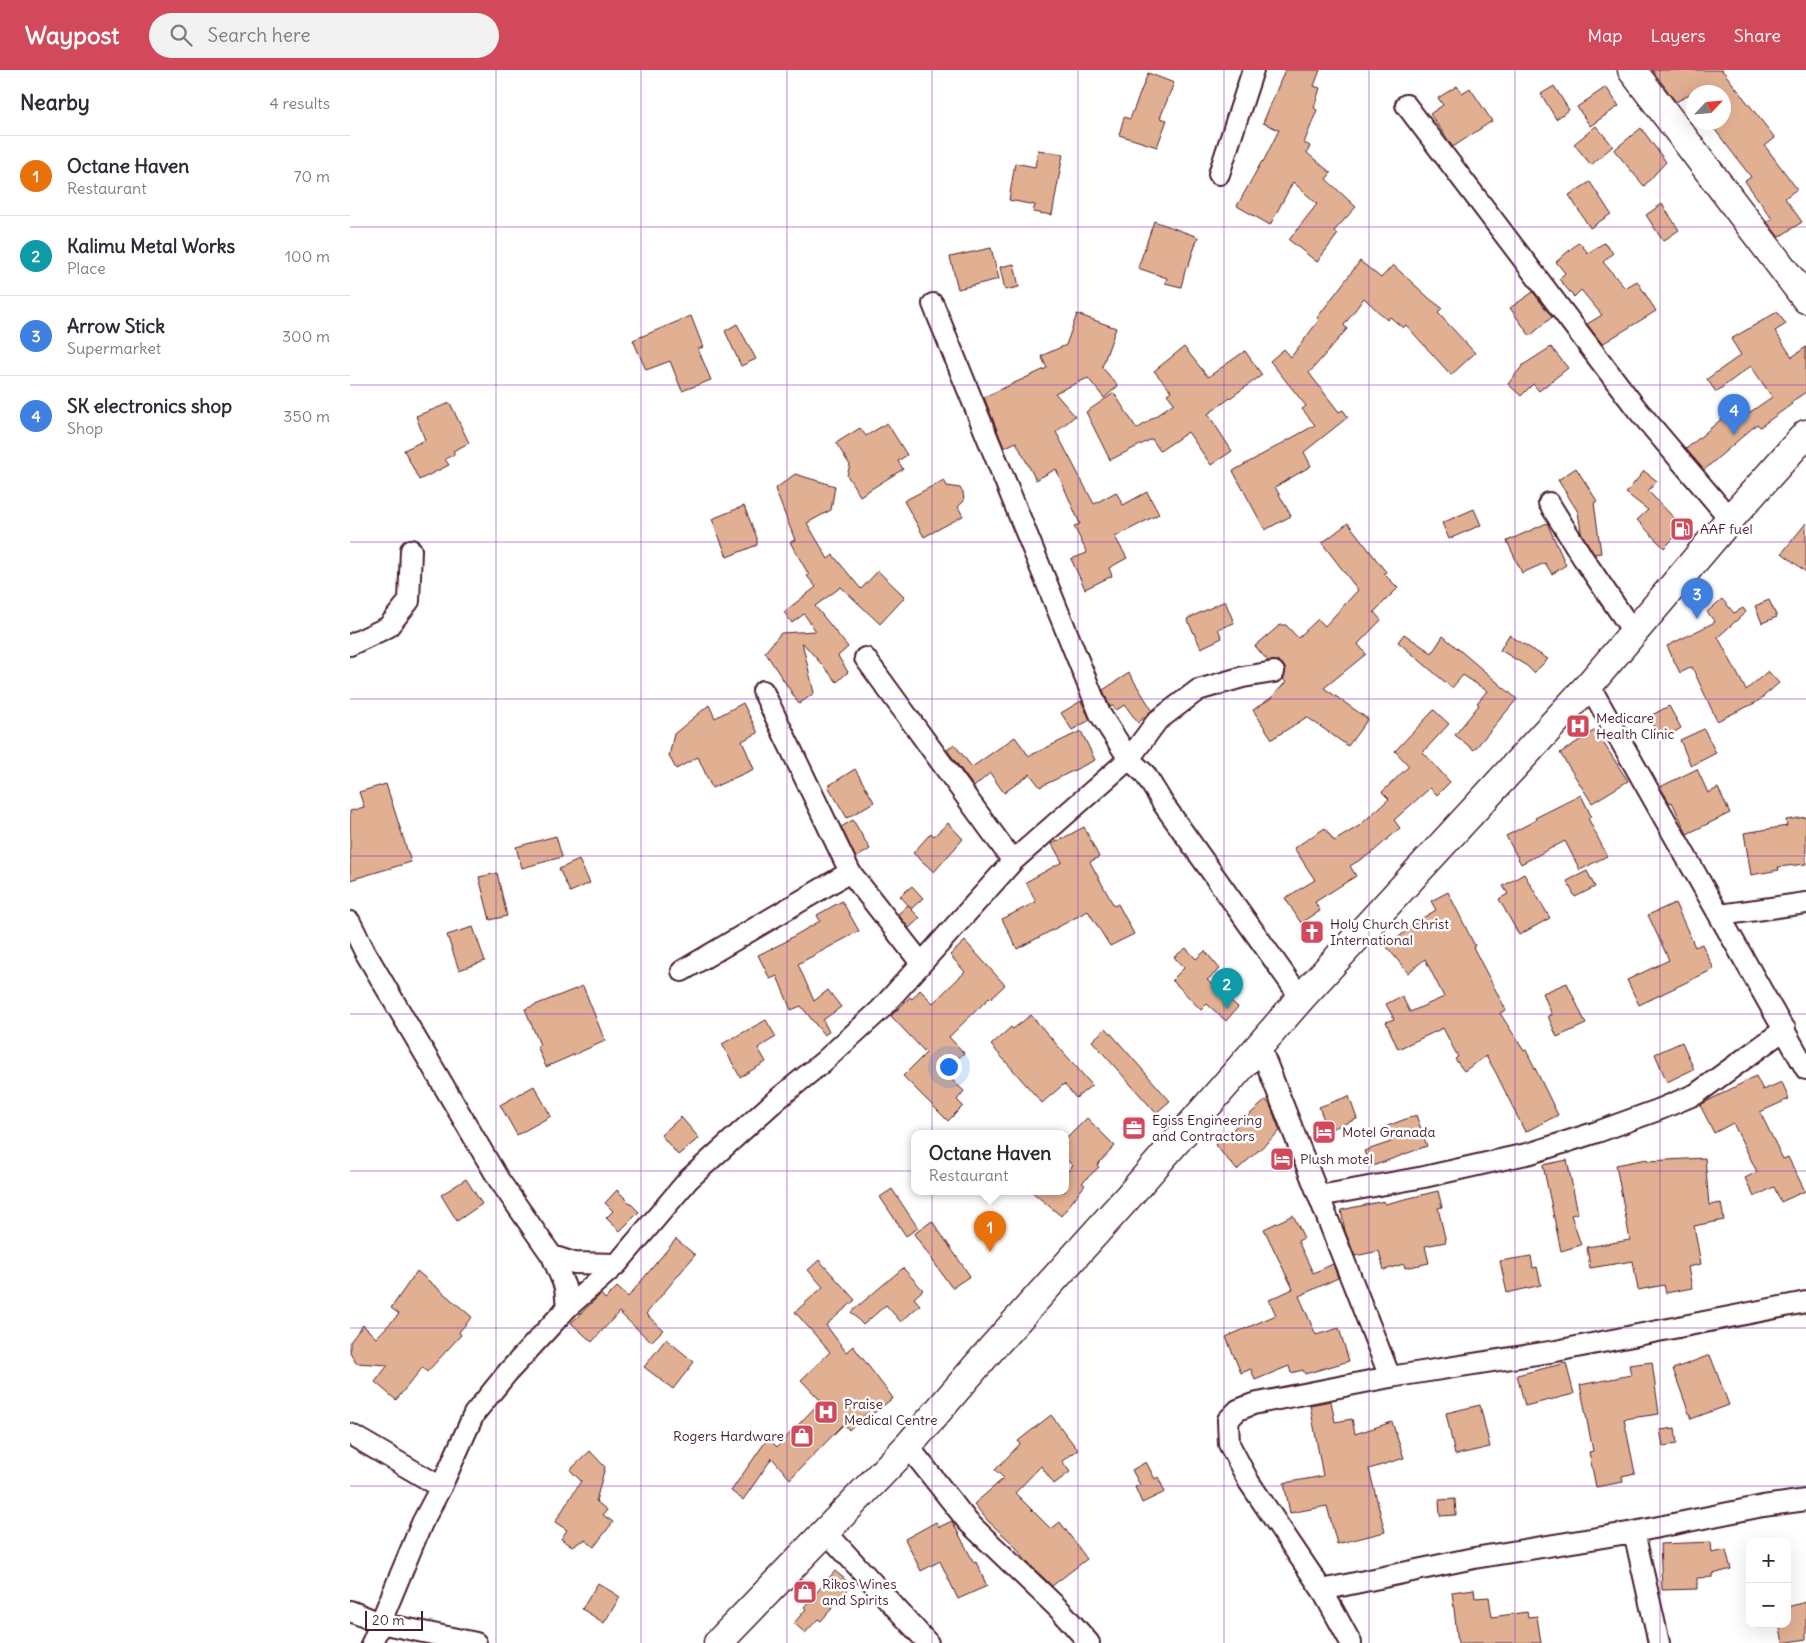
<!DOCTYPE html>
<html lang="en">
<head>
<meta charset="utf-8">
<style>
	:root { --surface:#fff; --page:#f2f2f3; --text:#2b2b33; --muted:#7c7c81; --line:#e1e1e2; --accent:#d1495b }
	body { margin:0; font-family:Delius,sans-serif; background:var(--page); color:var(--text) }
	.controls { position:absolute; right:15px; bottom:15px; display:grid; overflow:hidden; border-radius:10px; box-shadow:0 5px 20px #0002 }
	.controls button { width:45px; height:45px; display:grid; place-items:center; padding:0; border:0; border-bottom:1px solid var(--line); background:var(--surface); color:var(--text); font:25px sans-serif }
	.compass { position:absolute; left:1336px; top:15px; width:45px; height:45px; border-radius:50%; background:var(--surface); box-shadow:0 5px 20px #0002; rotate:64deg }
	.scale { position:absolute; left:15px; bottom:12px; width:58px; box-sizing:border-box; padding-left:5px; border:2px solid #4a1f2b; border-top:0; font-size:14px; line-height:18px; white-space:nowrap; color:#4a1f2b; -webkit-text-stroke:4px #fff; paint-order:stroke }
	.you { position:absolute; left:598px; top:996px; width:18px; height:18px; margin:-12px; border:4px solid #fff; border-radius:50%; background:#1a73e8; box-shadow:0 0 0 8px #1a73e833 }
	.badge { display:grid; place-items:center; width:32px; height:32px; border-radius:50%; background:var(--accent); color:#fff; font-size:16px; font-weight:700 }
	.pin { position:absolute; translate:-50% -41px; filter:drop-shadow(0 1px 2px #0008) }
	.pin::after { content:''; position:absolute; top:26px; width:18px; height:15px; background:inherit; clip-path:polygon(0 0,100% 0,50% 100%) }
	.popup { position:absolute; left:561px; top:1060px; width:158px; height:65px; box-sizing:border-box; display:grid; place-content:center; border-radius:10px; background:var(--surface); filter:drop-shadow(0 1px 4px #0005); font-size:16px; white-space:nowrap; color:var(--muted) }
	.popup b { font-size:19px; color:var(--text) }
	.popup::after { content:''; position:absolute; left:50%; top:100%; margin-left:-10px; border:10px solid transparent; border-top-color:var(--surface) }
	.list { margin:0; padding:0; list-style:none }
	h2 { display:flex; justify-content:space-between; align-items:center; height:65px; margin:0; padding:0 20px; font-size:21px }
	h2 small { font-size:16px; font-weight:400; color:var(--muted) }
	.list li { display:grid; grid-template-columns:32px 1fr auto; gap:15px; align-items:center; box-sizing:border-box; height:80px; padding:0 20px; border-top:1px solid var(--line) }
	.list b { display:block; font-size:19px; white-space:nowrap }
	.list p { margin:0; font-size:16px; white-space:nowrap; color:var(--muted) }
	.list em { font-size:16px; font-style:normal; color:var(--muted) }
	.icon { flex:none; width:28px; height:28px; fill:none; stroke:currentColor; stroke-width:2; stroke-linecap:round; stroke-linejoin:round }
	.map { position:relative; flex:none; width:1456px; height:1573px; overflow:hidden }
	header { display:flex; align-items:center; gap:30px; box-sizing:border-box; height:70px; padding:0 25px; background:var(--accent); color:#fff }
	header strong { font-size:24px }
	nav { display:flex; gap:28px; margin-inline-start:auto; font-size:18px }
	.search { width:350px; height:45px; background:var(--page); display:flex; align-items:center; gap:12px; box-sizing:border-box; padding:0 18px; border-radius:28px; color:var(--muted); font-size:19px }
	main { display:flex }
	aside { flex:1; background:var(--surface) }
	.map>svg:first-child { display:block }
	.building { fill:#e1b092; stroke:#4a1f2b }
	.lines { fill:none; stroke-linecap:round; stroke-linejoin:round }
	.street-casing { stroke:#4a1f2b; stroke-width:24 }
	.secondary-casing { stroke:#4a1f2b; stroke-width:31 }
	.street { stroke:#fff; stroke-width:20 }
	.secondary { stroke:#fff; stroke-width:28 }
	.grid { fill:none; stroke:#7b2cbf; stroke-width:1; stroke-opacity:0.55 }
	.labels { text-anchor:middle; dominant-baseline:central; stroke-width:5; stroke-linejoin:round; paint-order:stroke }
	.poi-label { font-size:14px; fill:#4a1f2b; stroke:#fff; text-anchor:start }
</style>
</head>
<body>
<header>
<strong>Waypost</strong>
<div class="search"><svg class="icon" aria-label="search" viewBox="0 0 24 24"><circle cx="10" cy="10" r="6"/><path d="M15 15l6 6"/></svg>Search here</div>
<nav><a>Map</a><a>Layers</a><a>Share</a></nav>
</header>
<main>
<aside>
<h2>Nearby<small>4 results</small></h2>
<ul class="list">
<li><span class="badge" style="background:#e8710a">1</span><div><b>Octane Haven</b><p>Restaurant</p></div><em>70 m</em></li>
<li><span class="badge" style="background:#0f9aa8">2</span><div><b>Kalimu Metal Works</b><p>Place</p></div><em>100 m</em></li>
<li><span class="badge" style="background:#3f7fe0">3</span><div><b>Arrow Stick</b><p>Supermarket</p></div><em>300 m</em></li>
<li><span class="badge" style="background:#3f7fe0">4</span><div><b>SK electronics shop</b><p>Shop</p></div><em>350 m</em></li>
</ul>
</aside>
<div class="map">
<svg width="1456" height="1573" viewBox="0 0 1456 1573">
	<rect width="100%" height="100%" fill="#fff"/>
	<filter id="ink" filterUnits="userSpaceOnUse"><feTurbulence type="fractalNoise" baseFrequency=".02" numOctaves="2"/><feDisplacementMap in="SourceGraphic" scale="10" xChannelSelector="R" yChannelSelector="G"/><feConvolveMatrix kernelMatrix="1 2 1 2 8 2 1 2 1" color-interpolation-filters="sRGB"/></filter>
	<g filter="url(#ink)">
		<!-- building -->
		<path class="building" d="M935,0H970L964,16L970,18L964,38L967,40L954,73L960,76L957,83L981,103L976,109L1006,137L984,161L988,164L967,192L939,170L967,134L943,112L920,155L887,136L912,91L913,92L929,60L913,53Z
			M1302,0H1372L1425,68L1415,76L1447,119L1435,128L1452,152L1429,167L1417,152L1422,149L1395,111L1401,107L1359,52H1374V22H1344L1326,32Z
			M798,3L824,13L810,48L817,50L807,77L769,65L774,47L780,49Z
			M1107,16L1112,23L1120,18L1142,51L1103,77L1080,44L1093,35L1088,28Z
			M1204,16L1219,40L1206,49L1191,24Z
			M1256,17L1269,36L1240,56L1227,37Z
			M1246,56L1263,76L1241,95L1224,74Z
			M1291,58L1316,92L1294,116L1264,80Z
			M688,80L713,84L702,145L683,142L685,135L659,130L665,93L685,97Z
			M1240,112L1261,144L1240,158L1219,125Z
			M1312,134L1329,160L1313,171L1296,145Z
			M804,151L848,167L838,197H836L831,217L815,213L817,208L788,198Z
			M1229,172L1238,183L1254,173L1263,183L1253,192L1275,218L1287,211L1306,241L1252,274L1237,254L1252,245L1231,220L1224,227L1209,209L1215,203L1206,192Z
			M641,178L649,209L608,219L600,187Z
			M1010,191L1031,208L1043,195L1080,229L1092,238L1088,243L1125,283L1101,305L1056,255L1053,258L1040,247L1037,250L1014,228L994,255L997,259L959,303L989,342L993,340L998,347L954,382L961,396L925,417L941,446L915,460L883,401L965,355L952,339L956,336L920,291L934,279L941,287L969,250L967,248Z
			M664,194L669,217L655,220L650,197Z
			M1183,222L1202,247L1180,266L1160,238Z
			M1427,242L1436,254L1425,261L1442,287L1456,277V322L1441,332L1442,334L1410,357L1407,354L1354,400L1336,379L1388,335L1396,345L1422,327L1401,296L1366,322L1357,309L1391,285L1381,269Z
			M727,244L766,258L752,297L768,316L754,328L738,308L705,323L725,346L706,362L744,434L766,422L773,435L797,422L809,444L765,467L777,488L759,498L762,506L735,519L721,489L737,483L724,456L730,454L706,399L686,410L666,372L654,378L634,327L697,298L691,286L716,275Z
			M341,246L353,277L348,279L361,310L332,321L320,291L296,300L283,270Z
			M387,254L406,289L391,296L375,261Z
			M834,277L858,307L895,281L912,305L858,344L882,381L861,395L838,362L810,381L802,369L760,390L736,342L764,323L787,359L824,333L817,324L821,321L804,301Z
			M1201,277L1218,298L1189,321L1183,314L1171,326L1158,314L1173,295Z
			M100,333L119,373L103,381L105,384L95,389L99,395L69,410L54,380L75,370L66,346Z
			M537,353L557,385L548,391L553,399L510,426L497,405L500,395L486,373L510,358L516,366Z
			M1226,398L1247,431L1244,433L1251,483L1244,484L1231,462L1228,442L1208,410Z
			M1294,401L1307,411L1298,421L1334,458L1314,478L1287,450L1298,440L1276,423Z
			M445,404L485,416L481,440L457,453L478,489L483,485L511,519L528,501L555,527L530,554L491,517L465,536L498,577L488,586L498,602L487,612L452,572L464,623L449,634L415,582L431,563L466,561L454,544L442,553L434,542L466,517L457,506L459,505L440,472L445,470L425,419Z
			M594,410L597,416L610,418L613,422L614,431L608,437L613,446L574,467L554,431Z
			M394,436L407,468V475L377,487L362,449Z
			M1124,439L1131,455L1099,469L1092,453Z
			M998,453L1036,502L1034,504L1048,518L1024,542L1031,550L1008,574L1016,584L974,618L1018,649L998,676L957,647L922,669L903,640L921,628L936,612L933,609L936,600L933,595L929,591H918L905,576L930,555H936L948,568L968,549L975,556L1008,520L972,473Z
			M1197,453L1216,495L1202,504L1195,493L1172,503L1157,471Z
			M1456,453V502L1432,483Z
			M1372,529L1384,543L1393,538L1396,542L1368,567L1396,620L1418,601L1429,613L1407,632L1367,651L1342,597L1330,603L1317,576L1365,552L1357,542Z
			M1419,530L1427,547L1412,553L1405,536Z
			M875,531L884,553L868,559L872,568L851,578L837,549Z
			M1054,564L1082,583L1093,566L1167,629L1124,680L1105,665L1129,635L1127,633L1137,621L1113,605L1102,618L1048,572Z
			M1159,565L1198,589L1184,603L1177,596L1150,580Z
			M779,603L802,640L788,653L775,635L766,640L763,636L760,637L753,620Z
			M731,631L740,650L722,660L711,643Z
			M393,633L408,663L392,671L404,699L362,718L348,687L326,699L319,686L324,664L359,635L365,648Z
			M1319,636L1331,658L1311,670L1298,647Z
			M1084,640L1099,654L1073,682L1100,712L1087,725L1080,718L1044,750L1050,758L1023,782L1000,796L1006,806L965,832L970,841L951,853L935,828L965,810L944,778L975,758L984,771L1009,756L1039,729L1032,722L1059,696L1045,681Z
			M1354,659L1366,683L1341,696L1330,670Z
			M1245,660L1278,711L1242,733L1210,683Z
			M731,661L745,690L690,717L680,704L654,723L640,703L624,717L597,680L604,674L622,697L665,667L679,686Z
			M505,699L524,732L497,748L478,716Z
			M1347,699L1358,723L1368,718L1380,743L1337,764L1322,732L1320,733L1310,717Z
			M36,714L61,792L0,810V741L14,737L9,722Z
			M1231,725L1241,746L1238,748L1257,786L1230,800L1215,771L1171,794L1156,766L1186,750L1185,748Z
			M1456,747V794L1428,797L1429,800L1401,805L1394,763L1437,756L1436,750Z
			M503,750L520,779L506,788L491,757Z
			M598,753L613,769L584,802L563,783L581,763L584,766Z
			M734,757L749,787L740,792L764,836L768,834L784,864L760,876L738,841L667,879L652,849L686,832L676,812L712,792L702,774Z
			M206,766L212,787L172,798L166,777Z
			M229,790L240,813L220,822L209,799Z
			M1237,801L1245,817L1225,827L1217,811Z
			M147,803L157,846L140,850L129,807Z
			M1174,804L1200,848L1169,865L1149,829L1158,824L1153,816Z
			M562,816L573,828L561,839L570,848L559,858L548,844L558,835L561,838L550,826Z
			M1098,822L1125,876L1123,877L1156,940L1150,943L1174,981L1176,980L1208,1045L1175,1062L1145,1001L1136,986L1114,1001L1105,989L1108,987L1093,958L1048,979L1036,952L1044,949L1036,934L1052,926L1060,942L1094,927L1075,889L1058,903L1037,877L1064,854V853L1086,840L1081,831Z
			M492,831L509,861L448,894L464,931L478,920L491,937L473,950L479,962L474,965L451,936L441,940L427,906L420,909L408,885L437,871V870L470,851L467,845Z
			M1325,833L1345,877L1352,874L1364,899L1289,935L1277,910L1319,890L1298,845Z
			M123,857L135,891L109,900L97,865Z
			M615,871L655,915L640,929L639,928L599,967L614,983L593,1002L614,1021L607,1030L613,1036L598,1051L553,1006L576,983L541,946L560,927L562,929L570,920L583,933L615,902L600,885Z
			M836,878L846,889L855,881L870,899L857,910L888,937L876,951L857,934L851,940L822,910L834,898L824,887Z
			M1217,913L1236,954L1207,967L1198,946L1202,945L1193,923Z
			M233,916L255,971L196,997L187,976L190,975L175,939Z
			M681,945L742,1015L726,1028L714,1014L692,1033L641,975L661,957L663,959Z
			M416,950L426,967L408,978L416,992L390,1007L372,974Z
			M756,958L820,1031L806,1043L742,971Z
			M1332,972L1344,999L1317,1012L1305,984Z
			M1406,1006L1413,1020L1432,1012L1439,1029L1410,1042L1433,1089L1438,1087L1455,1121L1431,1132L1424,1117L1404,1127L1395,1108L1407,1102L1383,1053L1364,1063L1350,1035Z
			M184,1016L201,1046L167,1065L150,1035Z
			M999,1026L1007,1049L978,1060L969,1037Z
			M916,1030L920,1035L930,1061L887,1100L865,1075Z
			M1066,1045L1077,1076L1020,1097L1014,1081L1041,1072L1035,1057Z
			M331,1047L349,1068L328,1085L311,1065Z
			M737,1048L765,1076L747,1095L749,1097L732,1113L735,1115L711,1146L681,1121H715V1098L718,1101L723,1096L715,1088V1070Z
			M1355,1088L1359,1135L1371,1133L1374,1150L1344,1156L1351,1194L1338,1197L1342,1218L1316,1223L1314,1215L1288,1220L1283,1191L1240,1198L1237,1177L1280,1170L1266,1095L1297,1089L1298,1091Z
			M1217,1090L1228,1143L1221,1145L1231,1175L1211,1181L1193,1095Z
			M116,1109L132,1134L107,1151L91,1125Z
			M542,1119L568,1158L556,1166L530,1127Z
			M267,1120L289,1142L270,1161L256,1148L263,1141L255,1133Z
			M1088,1121L1092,1137L1088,1138L1096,1172L1075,1176L1079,1193L1055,1198L1054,1194L1034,1200L1029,1181L1005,1186L995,1161L991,1140L1034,1131L1035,1134Z
			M943,1145L954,1168L948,1171L963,1203L983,1194L988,1208L949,1226L966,1265L989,1258L999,1291L955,1304L953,1300L941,1303L939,1296L905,1310L901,1299L891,1303L876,1267L926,1245L919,1230L943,1219L914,1159Z
			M582,1151L620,1206L602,1218L564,1164Z
			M326,1169L345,1185L296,1244L313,1260L301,1272L269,1242L242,1272L221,1253L251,1224L255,1229L267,1217L278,1227Z
			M1181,1186L1183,1198L1187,1197L1191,1215L1157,1223L1150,1191Z
			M469,1190L505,1230L476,1255L496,1282L503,1276L543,1328L524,1343L521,1339L499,1360L494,1354L440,1409L422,1388L393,1430L381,1421L418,1368L427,1377L471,1331L451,1310L480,1282L445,1242L473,1217L458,1200Z
			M553,1198L573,1220L564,1228L570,1235L551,1252L536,1235L513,1255L501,1242Z
			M67,1201L122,1247L109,1262L111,1265L77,1302L73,1297L46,1330L25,1312L38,1295L6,1293L0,1282V1272L13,1255L26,1268L49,1244L41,1238Z
			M316,1269L344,1292L323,1319L294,1297Z
			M1360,1285L1379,1335L1341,1349L1323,1299Z
			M1302,1292L1309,1344L1274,1349L1285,1403L1272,1406L1273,1412L1246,1417L1239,1382L1243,1381L1230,1315L1281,1305L1279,1295Z
			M1216,1293L1224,1324L1175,1336L1167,1305Z
			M981,1331L985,1352L1002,1349L1005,1364L1042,1352L1054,1388L1019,1399L1035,1462L987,1474L977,1436L940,1443L934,1413L973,1406L960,1335Z
			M1130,1335L1140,1377L1105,1385L1096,1343Z
			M701,1345L728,1380L712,1391L720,1402L704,1414L691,1396L665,1423L701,1459L710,1452L737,1489L702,1516L676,1491L664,1475L638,1451L624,1434L654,1408L645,1400L670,1374L668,1371Z
			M1325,1358L1327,1374L1313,1376L1310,1360Z
			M240,1381L255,1397L246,1431L257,1440L253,1445L263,1452L244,1477L235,1470L222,1476L211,1469L217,1460L205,1452L231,1411L220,1400Z
			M796,1392L805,1409L808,1407L815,1422L792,1433L785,1417L790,1415L782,1400Z
			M1105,1429L1106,1445L1090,1446L1089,1430Z
			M602,1451L624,1493L626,1492L637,1516L608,1529L590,1491L571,1501L555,1469L586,1452L589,1457Z
			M1361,1472L1362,1483L1376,1480L1381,1499L1363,1504V1507L1347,1508V1519L1312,1520L1310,1474Z
			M485,1501L502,1515L471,1551L468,1549L455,1563L444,1553L456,1539L454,1537Z
			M248,1513L270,1527L254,1553L232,1539Z
			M1124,1519L1125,1528L1139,1527L1142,1547L1177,1542L1178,1547L1187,1546L1191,1573H1108L1102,1522Z
			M1456,1532V1569L1433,1573L1429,1554H1437V1537Z"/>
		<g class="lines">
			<!-- street casing -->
			<g class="street-casing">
				<path id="street" d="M1056,35L1286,338L1380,449
					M869,104L903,0
					M583,234L750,644L779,689L795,704L814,735L951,928
					M1199,433L1233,488L1284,563
					M0,575L38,557L59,531L61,480
					M515,588L663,791
					M1239,615L1456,999
					M413,621L500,802L571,893
					M1370,845L1456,833
					M0,852L15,882L149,1110L202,1186L215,1217L217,1238
					M332,901L500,802
					M910,977L1040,1307
					M969,1126L1074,1107L1181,1083L1247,1062L1308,1040L1346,1024L1435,959
					M202,1186L224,1193L267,1194
					M0,1364L91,1417
					M558,1376L618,1452L712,1542L739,1573
					M475,1461L578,1573
					M1284,1462L1309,1573
					M972,1520L1124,1488L1284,1462L1413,1436L1456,1430
					M0,1541L30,1553L126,1573
					M22,1573L72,1453L91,1417L124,1344L158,1302L217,1238L267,1194L339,1109L424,1032L473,992L530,940L663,791L779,689L807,651L848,620L893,607L924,602
					M1001,1573L972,1520L899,1412L879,1374L878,1350L888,1340L903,1334L1040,1307L1206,1281L1456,1232"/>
			</g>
			<!-- secondary casing -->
			<g class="secondary-casing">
				<path id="secondary" d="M1282,0L1456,229
					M368,1573L558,1376L642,1278L778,1127L951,928L1239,615L1380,449L1456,364"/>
			</g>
			<!-- street -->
			<use href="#street" class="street"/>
			<!-- secondary -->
			<use href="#secondary" class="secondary"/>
		</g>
	</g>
	<!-- grid -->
	<path class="grid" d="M146,0V1573M291,0V1573M437,0V1573M582,0V1573M728,0V1573M874,0V1573M1019,0V1573M1165,0V1573M1310,0V1573M0,157H1456M0,315H1456M0,472H1456M0,629H1456M0,786H1456M0,944H1456M0,1101H1456M0,1258H1456M0,1416H1456"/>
	<!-- icons -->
	<defs>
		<g id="fuel-square" transform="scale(1.25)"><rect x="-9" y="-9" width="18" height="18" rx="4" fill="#d1495b" stroke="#fff"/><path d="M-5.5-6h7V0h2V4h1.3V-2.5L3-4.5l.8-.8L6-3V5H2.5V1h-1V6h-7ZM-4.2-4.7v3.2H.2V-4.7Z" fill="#fff"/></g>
		<g id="hospital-square" transform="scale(1.25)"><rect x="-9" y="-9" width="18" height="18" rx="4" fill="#d1495b" stroke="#fff"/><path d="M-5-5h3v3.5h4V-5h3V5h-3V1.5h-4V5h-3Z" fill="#fff"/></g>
		<g id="church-square" transform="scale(1.25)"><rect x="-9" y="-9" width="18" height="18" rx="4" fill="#d1495b" stroke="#fff"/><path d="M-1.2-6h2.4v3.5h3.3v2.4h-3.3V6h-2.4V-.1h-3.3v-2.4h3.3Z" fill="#fff"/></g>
		<g id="office-square" transform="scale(1.25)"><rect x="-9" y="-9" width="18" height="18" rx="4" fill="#d1495b" stroke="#fff"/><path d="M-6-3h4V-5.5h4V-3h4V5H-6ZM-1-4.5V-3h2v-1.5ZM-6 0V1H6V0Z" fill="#fff"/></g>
		<g id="hotel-square" transform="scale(1.25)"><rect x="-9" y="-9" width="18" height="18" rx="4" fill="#d1495b" stroke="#fff"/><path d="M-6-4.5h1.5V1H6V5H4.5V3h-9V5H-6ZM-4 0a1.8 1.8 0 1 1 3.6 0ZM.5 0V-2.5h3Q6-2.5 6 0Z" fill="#fff"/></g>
		<g id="shop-square" transform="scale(1.25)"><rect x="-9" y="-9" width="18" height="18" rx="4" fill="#d1495b" stroke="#fff"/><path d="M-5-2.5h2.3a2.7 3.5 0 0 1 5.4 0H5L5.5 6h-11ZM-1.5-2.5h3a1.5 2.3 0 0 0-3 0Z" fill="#fff"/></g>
	</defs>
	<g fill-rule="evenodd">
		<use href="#fuel-square" x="1332" y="459"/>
		<use href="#hospital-square" x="1228" y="656"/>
		<use href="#church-square" x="962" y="862"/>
		<use href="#office-square" x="784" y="1058"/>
		<use href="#hotel-square" x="974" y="1062"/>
		<use href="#hotel-square" x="932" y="1089"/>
		<use href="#hospital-square" x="476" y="1342"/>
		<use href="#shop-square" x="452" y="1366"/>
		<use href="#shop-square" x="455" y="1522"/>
	</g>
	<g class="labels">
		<!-- poi labels -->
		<g class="poi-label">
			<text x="1350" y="459">AAF fuel</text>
			<text x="1246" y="648">Medicare<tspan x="1246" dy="16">Health Clinic</tspan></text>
			<text x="980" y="854">Holy Church Christ<tspan x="980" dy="16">International</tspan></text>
			<text x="802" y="1050">Egiss Engineering<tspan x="802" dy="16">and Contractors</tspan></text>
			<text x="992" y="1062">Motel Granada</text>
			<text x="950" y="1089">Plush motel</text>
			<text x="494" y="1334">Praise<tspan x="494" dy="16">Medical Centre</tspan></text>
			<text x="434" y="1366" text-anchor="end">Rogers Hardware</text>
			<text x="472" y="1514">Rikos Wines<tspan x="472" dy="16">and Spirits</tspan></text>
		</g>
	</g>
</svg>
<div class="controls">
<button>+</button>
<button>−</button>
</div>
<svg class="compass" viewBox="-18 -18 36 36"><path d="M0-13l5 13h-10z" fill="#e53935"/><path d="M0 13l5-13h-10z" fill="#7c7c81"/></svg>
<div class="scale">20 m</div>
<div class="you"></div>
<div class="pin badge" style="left:640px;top:1182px;background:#e8710a">1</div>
<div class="popup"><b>Octane Haven</b>Restaurant</div>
<div class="pin badge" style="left:877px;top:939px;background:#0f9aa8">2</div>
<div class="pin badge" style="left:1347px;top:549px;background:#3f7fe0">3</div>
<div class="pin badge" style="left:1384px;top:365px;background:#3f7fe0">4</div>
</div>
</main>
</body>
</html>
